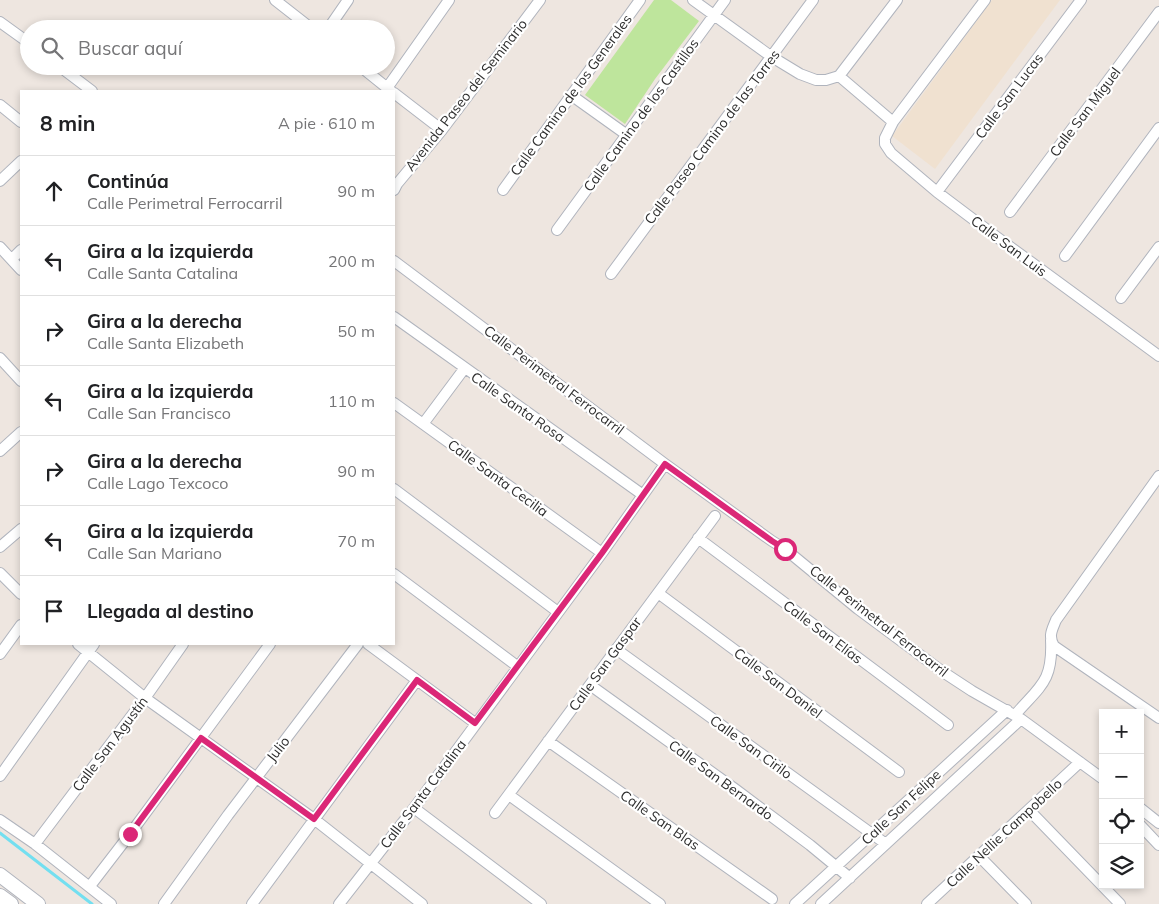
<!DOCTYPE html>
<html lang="es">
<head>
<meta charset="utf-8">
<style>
	:root { --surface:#fff; --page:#f6f6f6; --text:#202124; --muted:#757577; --line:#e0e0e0 }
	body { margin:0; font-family:Mulish,sans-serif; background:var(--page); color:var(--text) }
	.controls { position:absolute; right:15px; bottom:15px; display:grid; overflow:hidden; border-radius:0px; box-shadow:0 2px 8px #0003 }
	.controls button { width:45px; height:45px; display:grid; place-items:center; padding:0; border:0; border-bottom:1px solid var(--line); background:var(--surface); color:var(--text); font:25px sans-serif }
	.stop { position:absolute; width:15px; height:15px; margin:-11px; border:4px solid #db2777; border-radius:50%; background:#fff }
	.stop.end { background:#db2777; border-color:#fff; box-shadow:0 1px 5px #0008 }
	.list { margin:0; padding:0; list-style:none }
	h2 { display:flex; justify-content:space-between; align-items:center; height:65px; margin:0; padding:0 20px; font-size:21px }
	h2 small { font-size:16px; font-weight:400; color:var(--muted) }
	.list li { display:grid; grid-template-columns:32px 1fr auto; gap:15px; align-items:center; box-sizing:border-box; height:70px; padding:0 20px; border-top:1px solid var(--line) }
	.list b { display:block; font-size:19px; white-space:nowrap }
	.list p { margin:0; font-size:16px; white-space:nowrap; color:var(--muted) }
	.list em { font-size:16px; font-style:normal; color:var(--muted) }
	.icon { flex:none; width:28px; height:28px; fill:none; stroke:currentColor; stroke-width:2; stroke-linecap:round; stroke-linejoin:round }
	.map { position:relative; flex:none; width:1159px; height:904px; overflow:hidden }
	.search { position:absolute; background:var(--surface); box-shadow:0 2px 8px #0003; left:20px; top:20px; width:375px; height:55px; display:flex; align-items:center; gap:12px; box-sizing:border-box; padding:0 18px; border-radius:28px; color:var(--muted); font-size:19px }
	.panel { position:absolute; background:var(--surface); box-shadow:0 2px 8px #0003; left:20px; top:90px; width:375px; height:555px; border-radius:0px }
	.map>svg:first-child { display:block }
	.education { fill:#f0e1d0 }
	.green { fill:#bee59c }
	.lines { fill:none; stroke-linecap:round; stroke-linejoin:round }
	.stream { stroke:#73dff0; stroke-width:3 }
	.street-casing { stroke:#b0b4bd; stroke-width:12 }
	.secondary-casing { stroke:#b0b4bd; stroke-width:16 }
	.street { stroke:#fff; stroke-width:10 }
	.secondary { stroke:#fff; stroke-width:14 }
	.route { stroke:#db2777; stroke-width:6 }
	.labels { text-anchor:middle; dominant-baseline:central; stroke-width:4.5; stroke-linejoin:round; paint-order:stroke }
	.street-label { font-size:14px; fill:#2d2d2d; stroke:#fff }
</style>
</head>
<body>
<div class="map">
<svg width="1159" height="904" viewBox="0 0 1159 904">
	<rect width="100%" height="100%" fill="#eee6e0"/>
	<!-- education -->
	<path class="education" d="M992,0H1060L935,169L892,136Z"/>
	<!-- green -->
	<path class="green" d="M654,0H671L699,21L655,79L625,124L585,95Z"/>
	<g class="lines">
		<!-- stream -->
		<path class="stream" d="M0,833L92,904"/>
		<!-- street casing -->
		<g class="street-casing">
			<path id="street" d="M275,0L312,29
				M693,0L772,57L800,74L816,80H826L839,76
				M985,0L893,122L885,138V144L891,153L937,192L994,235L1159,356
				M0,22L29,43
				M328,29L348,0
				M59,66L92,91
				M360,66L391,91
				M839,76L897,0
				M839,76L893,122
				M387,88L449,0
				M394,93L442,130
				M571,95L627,135
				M0,105L21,122
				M0,181L21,161
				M394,190L397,184L442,130L540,0
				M503,190L640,0
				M937,192L1081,0
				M1010,212L1159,12
				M557,230L725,0
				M0,247L21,270
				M1065,256L1159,128
				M12,259L21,250
				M394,261L665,464L772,541L785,549L858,609L943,672L972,691L1021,719L1103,779
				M611,274L813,0
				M1121,298L1159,247
				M394,317L643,495
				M0,358L21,381
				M394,403L602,553
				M423,424L464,369
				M0,451L21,432
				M1159,476L1056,620C1052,630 1048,636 1054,646L1159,718
				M394,489L558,612
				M698,538L948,725
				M0,547L21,529
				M0,573L21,594
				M394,574L517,666
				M658,593L899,772
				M78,644L145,698L314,819L422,904
				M368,644L475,723
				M616,649L886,844
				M0,654L21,625
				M590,685L735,789L810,845L850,878
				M1015,715C1040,686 1053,682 1051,640
				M548,741L772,899
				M0,776L94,644
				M509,795L660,904
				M414,808L541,904
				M1140,808L1159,823
				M1029,810L1120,904
				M495,813L715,516
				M0,820L35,844L111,904
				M1140,825L1159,845
				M35,844L145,698L183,644
				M979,856L1026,904
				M90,886L130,834L270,644
				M164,904L228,815L358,644
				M252,904L417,680
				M339,904L414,808L602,553L665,464
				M795,904L1007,710
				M821,904L1021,719
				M927,904L1080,762"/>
		</g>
		<!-- secondary casing -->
		<g class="secondary-casing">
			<path id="secondary" d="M0,875L38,904
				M0,896L11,904"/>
		</g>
		<!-- street -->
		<use href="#street" class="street"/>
		<!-- secondary -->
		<use href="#secondary" class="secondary"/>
	</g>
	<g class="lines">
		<!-- route -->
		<path class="route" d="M130,834L201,738L314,819L417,680L475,723L602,553L665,464L772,541L785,549"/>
	</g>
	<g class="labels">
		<!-- street labels -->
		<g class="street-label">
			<text transform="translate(466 95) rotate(-52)">Avenida Paseo del Seminario</text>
			<text transform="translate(571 95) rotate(-54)">Calle Camino de los Generales</text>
			<text transform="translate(1009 96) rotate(-53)">Calle San Lucas</text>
			<text transform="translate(1085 112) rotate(-53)">Calle San Miguel</text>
			<text transform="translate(641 115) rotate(-54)">Calle Camino de los Castillos</text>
			<text transform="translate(712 137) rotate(-53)">Calle Paseo Camino de las Torres</text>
			<text transform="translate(1009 246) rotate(37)">Calle San Luis</text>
			<text transform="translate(554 380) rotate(37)">Calle Perimetral Ferrocarril</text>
			<text transform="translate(518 407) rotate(35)">Calle Santa Rosa</text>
			<text transform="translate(498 478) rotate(36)">Calle Santa Cecilia</text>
			<text transform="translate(879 621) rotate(38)">Calle Perimetral Ferrocarril</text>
			<text transform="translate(823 632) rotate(37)">Calle San Elías</text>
			<text transform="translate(605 664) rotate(-54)">Calle San Gaspar</text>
			<text transform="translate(778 683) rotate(37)">Calle San Daniel</text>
			<text transform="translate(110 744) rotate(-53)">Calle San Agustín</text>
			<text transform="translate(751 747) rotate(36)">Calle San Cirilo</text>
			<text transform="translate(278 749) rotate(-52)">Julio</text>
			<text transform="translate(721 780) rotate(36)">Calle San Bernardo</text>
			<text transform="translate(423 794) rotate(-53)">Calle Santa Catalina</text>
			<text transform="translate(901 807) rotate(-43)">Calle San Felipe</text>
			<text transform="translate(660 820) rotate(35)">Calle San Blas</text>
			<text transform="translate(1004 833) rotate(-43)">Calle Nellie Campobello</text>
		</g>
	</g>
</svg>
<div class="controls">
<button>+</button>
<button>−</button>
<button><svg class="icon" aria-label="locate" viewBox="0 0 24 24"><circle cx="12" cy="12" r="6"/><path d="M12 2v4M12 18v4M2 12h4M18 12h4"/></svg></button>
<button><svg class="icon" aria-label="layers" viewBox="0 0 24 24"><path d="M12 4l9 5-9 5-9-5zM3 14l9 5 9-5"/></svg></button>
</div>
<div class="stop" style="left:785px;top:549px"></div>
<div class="stop end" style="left:130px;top:834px"></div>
<div class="search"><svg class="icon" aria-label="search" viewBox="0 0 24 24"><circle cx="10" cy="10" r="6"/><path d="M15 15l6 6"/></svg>Buscar aquí</div>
<section class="panel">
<h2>8 min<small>A pie · 610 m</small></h2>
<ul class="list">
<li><svg class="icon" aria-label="ahead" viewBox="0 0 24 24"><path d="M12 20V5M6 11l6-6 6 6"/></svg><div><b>Continúa</b><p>Calle Perimetral Ferrocarril</p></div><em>90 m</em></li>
<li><svg class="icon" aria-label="left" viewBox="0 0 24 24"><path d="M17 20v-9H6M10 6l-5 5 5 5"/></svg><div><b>Gira a la izquierda</b><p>Calle Santa Catalina</p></div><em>200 m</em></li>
<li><svg class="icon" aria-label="right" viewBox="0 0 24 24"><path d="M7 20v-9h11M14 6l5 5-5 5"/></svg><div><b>Gira a la derecha</b><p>Calle Santa Elizabeth</p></div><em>50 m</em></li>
<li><svg class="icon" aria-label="left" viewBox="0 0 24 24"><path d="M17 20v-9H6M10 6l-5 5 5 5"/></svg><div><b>Gira a la izquierda</b><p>Calle San Francisco</p></div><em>110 m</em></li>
<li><svg class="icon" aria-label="right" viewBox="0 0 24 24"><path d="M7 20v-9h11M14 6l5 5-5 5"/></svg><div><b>Gira a la derecha</b><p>Calle Lago Texcoco</p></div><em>90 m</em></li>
<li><svg class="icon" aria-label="left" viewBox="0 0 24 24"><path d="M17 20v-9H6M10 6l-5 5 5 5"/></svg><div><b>Gira a la izquierda</b><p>Calle San Mariano</p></div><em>70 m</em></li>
<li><svg class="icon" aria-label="arrive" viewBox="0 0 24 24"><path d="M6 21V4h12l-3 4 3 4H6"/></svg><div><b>Llegada al destino</b></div></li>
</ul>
</section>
</div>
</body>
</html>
